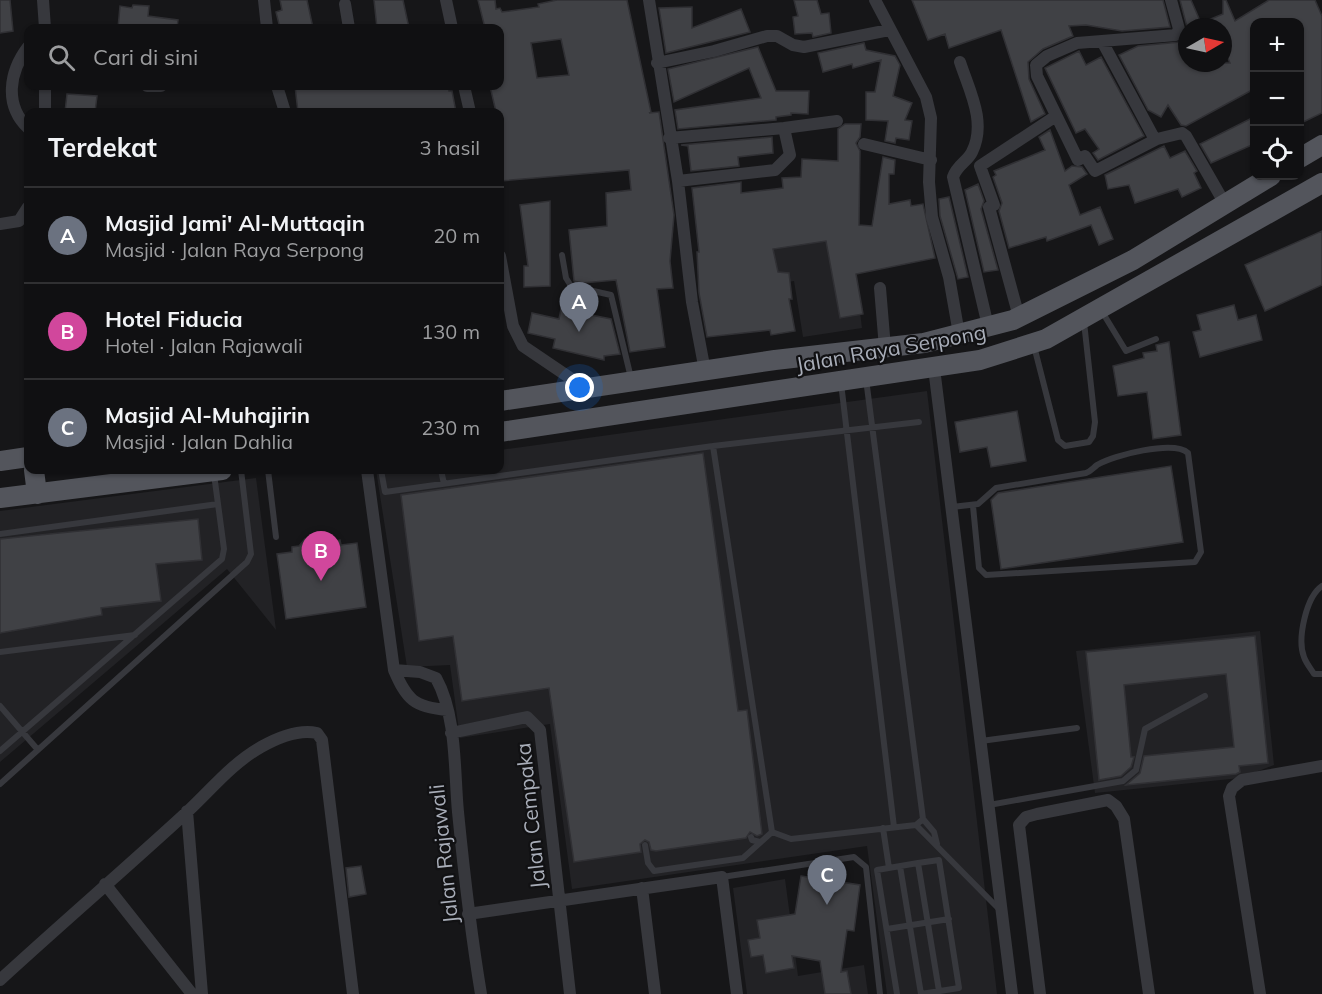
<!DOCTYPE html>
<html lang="id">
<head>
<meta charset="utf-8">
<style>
	:root { --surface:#101012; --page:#19191b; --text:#f1f3f6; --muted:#9c9d9f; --line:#303032; --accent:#f2b134 }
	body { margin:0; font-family:Mulish,sans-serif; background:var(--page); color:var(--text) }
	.controls { position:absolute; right:18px; top:18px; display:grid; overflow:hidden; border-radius:12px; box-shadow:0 2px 4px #0004 }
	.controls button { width:54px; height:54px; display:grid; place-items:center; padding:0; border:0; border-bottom:2px solid var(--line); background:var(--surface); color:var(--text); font:30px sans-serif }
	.compass { position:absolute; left:1178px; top:18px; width:54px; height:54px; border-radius:50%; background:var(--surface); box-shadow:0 2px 4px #0004; rotate:81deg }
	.you { position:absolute; left:580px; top:388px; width:21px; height:21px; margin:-15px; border:4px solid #fff; border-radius:50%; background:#1a73e8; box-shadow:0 0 0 9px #1a73e833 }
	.badge { display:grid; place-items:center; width:39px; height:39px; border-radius:50%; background:var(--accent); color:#fff; font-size:20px; font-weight:700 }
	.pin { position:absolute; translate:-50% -50px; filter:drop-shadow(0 2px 3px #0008) }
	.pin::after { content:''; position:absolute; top:32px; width:21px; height:18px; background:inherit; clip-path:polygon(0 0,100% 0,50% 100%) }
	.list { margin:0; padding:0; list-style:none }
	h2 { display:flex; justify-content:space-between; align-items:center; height:78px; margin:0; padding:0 24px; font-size:26px }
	h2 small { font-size:20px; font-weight:400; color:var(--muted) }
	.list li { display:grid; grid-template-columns:39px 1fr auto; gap:18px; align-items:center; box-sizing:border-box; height:96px; padding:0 24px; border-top:2px solid var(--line) }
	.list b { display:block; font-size:22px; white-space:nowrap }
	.list p { margin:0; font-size:20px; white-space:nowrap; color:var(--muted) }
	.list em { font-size:20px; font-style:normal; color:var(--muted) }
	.icon { flex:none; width:33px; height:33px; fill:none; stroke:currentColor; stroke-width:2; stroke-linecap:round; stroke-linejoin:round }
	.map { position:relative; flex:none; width:1322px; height:994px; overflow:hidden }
	.search { position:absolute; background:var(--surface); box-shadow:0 2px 4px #0004; left:24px; top:24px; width:480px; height:66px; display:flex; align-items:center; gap:15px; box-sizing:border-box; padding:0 21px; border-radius:12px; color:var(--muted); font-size:22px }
	.panel { position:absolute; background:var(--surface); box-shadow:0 2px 4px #0004; left:24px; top:108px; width:480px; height:366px; border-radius:12px }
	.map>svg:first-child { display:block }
	.built { fill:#222225 }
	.building { fill:#404145; stroke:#303034; stroke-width:1.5; fill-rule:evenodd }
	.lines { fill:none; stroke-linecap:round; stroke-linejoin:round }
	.lane { stroke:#37383d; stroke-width:6 }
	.street { stroke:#37383d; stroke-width:12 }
	.primary { stroke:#53555c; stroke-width:20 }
	.labels { text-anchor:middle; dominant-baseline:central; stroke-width:4.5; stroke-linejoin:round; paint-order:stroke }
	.street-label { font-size:21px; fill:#a8adb8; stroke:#111113 }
</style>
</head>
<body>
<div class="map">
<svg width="1322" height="994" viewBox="0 0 1322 994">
	<rect width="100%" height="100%" fill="#161618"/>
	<!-- built -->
	<path class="built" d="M847,209L862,328L803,337L794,281L747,289L739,221Z
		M927,391L997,994H887L867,846L572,889L550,724L460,738L450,665L407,667L376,470H500V450Z
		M256,478L276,630L227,569L0,762V511Z
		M1260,631L1274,765L1240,778L1095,793L1076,651Z
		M785,879L798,976L864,965L868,994H747L733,888Z"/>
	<!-- building -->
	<path class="building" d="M0,0H10L13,31L0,33Z
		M280,0H307L313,28H280L276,12L282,10Z
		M374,0H403L409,28H377Z
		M478,0H495L496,9L500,8L502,12L539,7L538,4L557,0H627L651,112L649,113L659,112L674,215L670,261L673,288L657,289L665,347L630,352L616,280L582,283L574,281L569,230L607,226L606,193L631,190L629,170L500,181V138H502L500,112H496L490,86H500V28H485ZM561,39L569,75L537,78L531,43Z
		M794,0H817L821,14L829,13L831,33L813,37L812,33L795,34L793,17L798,16Z
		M912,0H1163L1170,27L1122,31L1086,25L1069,26L1073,36L1043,49L1028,62L1029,79L1045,114L1031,122L1001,30L949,48L945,34L928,40Z
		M1180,0H1191L1201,23L1223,14V0H1226L1235,21L1269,0H1315L1322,16V113L1299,124V22H1254V89L1186,126L1181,125L1168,105L1161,117L1148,110L1119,55L1138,46L1180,42L1187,28V63H1230L1223,47V27H1187Z
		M133,5L149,6L148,16L178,20L177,28H118L120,6L132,8Z
		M692,7V28L741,9L750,32L666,53L659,8Z
		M864,43L866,50L895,56L900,65L893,96L912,103L905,120L912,121L909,140L896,138L895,143L885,141L888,121L866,120V92H875L881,60L853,68L852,64L823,72L818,53Z
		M758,47L776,91H809L808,114L791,113V115L776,117V120L678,129L675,110L761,98L749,68L674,102L668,69Z
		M1079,51L1086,65L1101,57L1144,136L1098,160L1093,153L1099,149L1085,129L1076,133L1045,68Z
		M295,86H448L449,91H452L456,112H298Z
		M67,94L97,96L95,112H65Z
		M1254,117V144L1211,163L1200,144Z
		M845,124H861L860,137L856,143L860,151L859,225L872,226L883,157L895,160L894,174H889V204L910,200L911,206L923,204L935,258L856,274L863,314L840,318L826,241L773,249L778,272L789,273L792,299H789L795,331L771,335L770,330L707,337L699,293L697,252H699L692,188L741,182V193L783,188L782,178L801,177L802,159L838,161V129Z
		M1050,130L1065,171L1072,166L1082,167L1087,174L1069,185L1080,215L1100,207L1113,239L1099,245L1091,225L1047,241L1046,237L1009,248L999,211L1002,203L993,177L996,175L994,171L1045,150L1039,137Z
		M772,137L773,153L738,157L739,166L691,171L688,146L681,145Z
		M1164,146L1170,158L1185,151L1197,171L1194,173L1201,188L1182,197L1178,189L1135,203L1129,185L1108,189L1105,175Z
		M978,184L984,201L981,209L998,270L984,272L965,190Z
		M949,197L968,277L958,279L940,216L939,199Z
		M550,201V286L524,287V266H528L520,205Z
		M1322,231V285L1265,311L1245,265Z
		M1234,305L1238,320L1256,315L1262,340L1200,357L1193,332L1201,330L1197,315Z
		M561,309L611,319L620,354L604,356V360L553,348L555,339L528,333L532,313L559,319Z
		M1169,342L1181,435L1153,439L1147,392L1118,396L1113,366L1144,358L1143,353L1157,351L1156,345Z
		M1017,411L1026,461L991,467L987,447L960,452L955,422Z
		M703,453L738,711L747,710L762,834L757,836L750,832L746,838L656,851L651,850L649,842L645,840L640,844L641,852L574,862L549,688L462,701L453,636L419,641L401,495Z
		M1171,466L1183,542L1001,569L991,500L998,493Z
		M198,519L202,560L156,564L161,601L101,608L102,615L0,633V539Z
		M313,536L322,537L329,542L340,540L341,545L357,543L366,607L286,619L277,554L292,552V547L299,546L305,539Z
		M1255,636L1268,763L1239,766L1240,772L1236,774L1126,785L1140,773L1144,756L1234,747L1226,674L1124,685L1131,757H1134L1131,767L1121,776L1099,780L1086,652Z
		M361,866L366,894L349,897L346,868Z
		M801,876L860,885L854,931L847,930L841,972L847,971L851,994H825L820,961L792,956L794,968L766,973L763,955L751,957L748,940L760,938L757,920L795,914Z"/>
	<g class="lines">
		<!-- lane -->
		<path class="lane" d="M562,255L566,278L571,286L611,295L631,378
			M1101,310L1126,351L1156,339
			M1034,346L1058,440L1065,446L1089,442L1093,436L1095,422L1084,322
			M866,379L923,819L934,832L937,844
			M841,383L894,827
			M713,446L772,832
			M268,470L276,537
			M381,470L385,492L713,446L919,422
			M441,470L444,484
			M952,507L978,504L996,488L1086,473C1091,471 1093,468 1097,465C1113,455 1174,440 1188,453L1201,552L1195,562L986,575L979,568L973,506
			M0,534L218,504
			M1322,586C1306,597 1297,639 1304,657C1306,663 1311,669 1314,674H1322
			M0,652L135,635
			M0,706L38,750
			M981,741L1077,728
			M0,751L222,559L224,549L214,474
			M0,784L247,562L251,554L241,470
			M989,805L1123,781L1136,770L1145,729L1205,696
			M916,825L999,909
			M883,828L889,868
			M772,832L791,839L916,825L923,819
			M751,837L752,840L760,842
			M645,845L648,863L654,871L743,858L772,832
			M900,866L921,994L959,988L939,860L918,863L939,991
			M722,877L854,857L866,867L880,994
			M887,929L949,919
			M897,994L877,870L918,863"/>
		<!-- street -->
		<path class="street" d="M43,0L45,28
			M264,0L267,28
			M446,0L452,28
			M649,0L678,181L692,302L705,371
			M875,0L926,97L931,118L929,182L932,217L949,277L959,334
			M345,4L349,28
			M1103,43L1153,136L1157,139L1182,133L1186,136L1225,204
			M28,47C9,72 4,105 28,128
			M960,62C969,90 987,122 972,152C968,161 957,165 953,177L988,326
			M657,63L714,51L767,36H777L793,45L804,47L889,30
			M147,86H161
			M277,86L285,112
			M464,86L470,112
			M45,112V86
			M669,138L784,128L837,121
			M1157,139L1095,171L1085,156L1078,160L1037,76L1036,65L1047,56L1077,43L1176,35L1179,29L1171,0
			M864,144L931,160
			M678,181L775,170L790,155L784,128
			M0,224L19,221L28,207
			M500,256L513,326L523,346L585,388
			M880,288L885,348
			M1019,317L989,207L994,205L980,166L1056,116
			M934,368L1012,994
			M367,470L394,670C407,700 414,707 447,710
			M394,670L420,672L436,678C457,716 454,770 458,812C464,873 471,934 481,994
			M451,733L527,717L540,730L570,994
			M187,811L202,994
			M105,884L192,994
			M642,888L655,994
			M468,914L722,877L737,994
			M0,980C61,924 125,869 186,813C211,790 231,764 261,747C277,738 299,729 317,733L322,740L353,994
			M1040,994L1019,825L1026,817L1037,814L1108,800L1116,806L1124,819L1149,994
			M1260,994L1229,796L1232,788L1242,780L1322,766"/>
		<!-- primary -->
		<path class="primary" d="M1300,158L1322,145
			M500,401L775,360L924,343L1013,320L1133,260L1271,176
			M500,432L980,360L1046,339L1322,183
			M0,461L28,457
			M34,470L37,494
			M0,498L222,470"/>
	</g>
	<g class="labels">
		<!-- street labels -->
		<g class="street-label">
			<text transform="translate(891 348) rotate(-10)">Jalan Raya Serpong</text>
			<text transform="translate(530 816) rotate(-96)">Jalan Cempaka</text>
			<text transform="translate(443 854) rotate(-96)">Jalan Rajawali</text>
		</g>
	</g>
</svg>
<div class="controls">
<button>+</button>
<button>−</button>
<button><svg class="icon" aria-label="locate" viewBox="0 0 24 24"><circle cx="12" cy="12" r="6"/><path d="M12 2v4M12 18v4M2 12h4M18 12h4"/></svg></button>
</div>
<svg class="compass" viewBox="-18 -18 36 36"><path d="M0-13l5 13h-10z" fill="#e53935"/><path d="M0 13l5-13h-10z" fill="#9c9d9f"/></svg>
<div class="you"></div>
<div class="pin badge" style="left:579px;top:332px;background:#6b7280">A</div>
<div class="pin badge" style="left:321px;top:581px;background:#d1479c">B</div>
<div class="pin badge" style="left:827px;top:905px;background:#6b7280">C</div>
<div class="search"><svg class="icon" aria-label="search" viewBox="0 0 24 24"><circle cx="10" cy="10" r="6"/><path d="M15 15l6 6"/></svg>Cari di sini</div>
<section class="panel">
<h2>Terdekat<small>3 hasil</small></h2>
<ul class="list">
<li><span class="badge" style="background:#6b7280">A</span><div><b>Masjid Jami' Al-Muttaqin</b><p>Masjid · Jalan Raya Serpong</p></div><em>20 m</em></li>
<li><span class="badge" style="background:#d1479c">B</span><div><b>Hotel Fiducia</b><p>Hotel · Jalan Rajawali</p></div><em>130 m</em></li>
<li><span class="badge" style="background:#6b7280">C</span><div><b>Masjid Al-Muhajirin</b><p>Masjid · Jalan Dahlia</p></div><em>230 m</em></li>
</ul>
</section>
</div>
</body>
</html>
